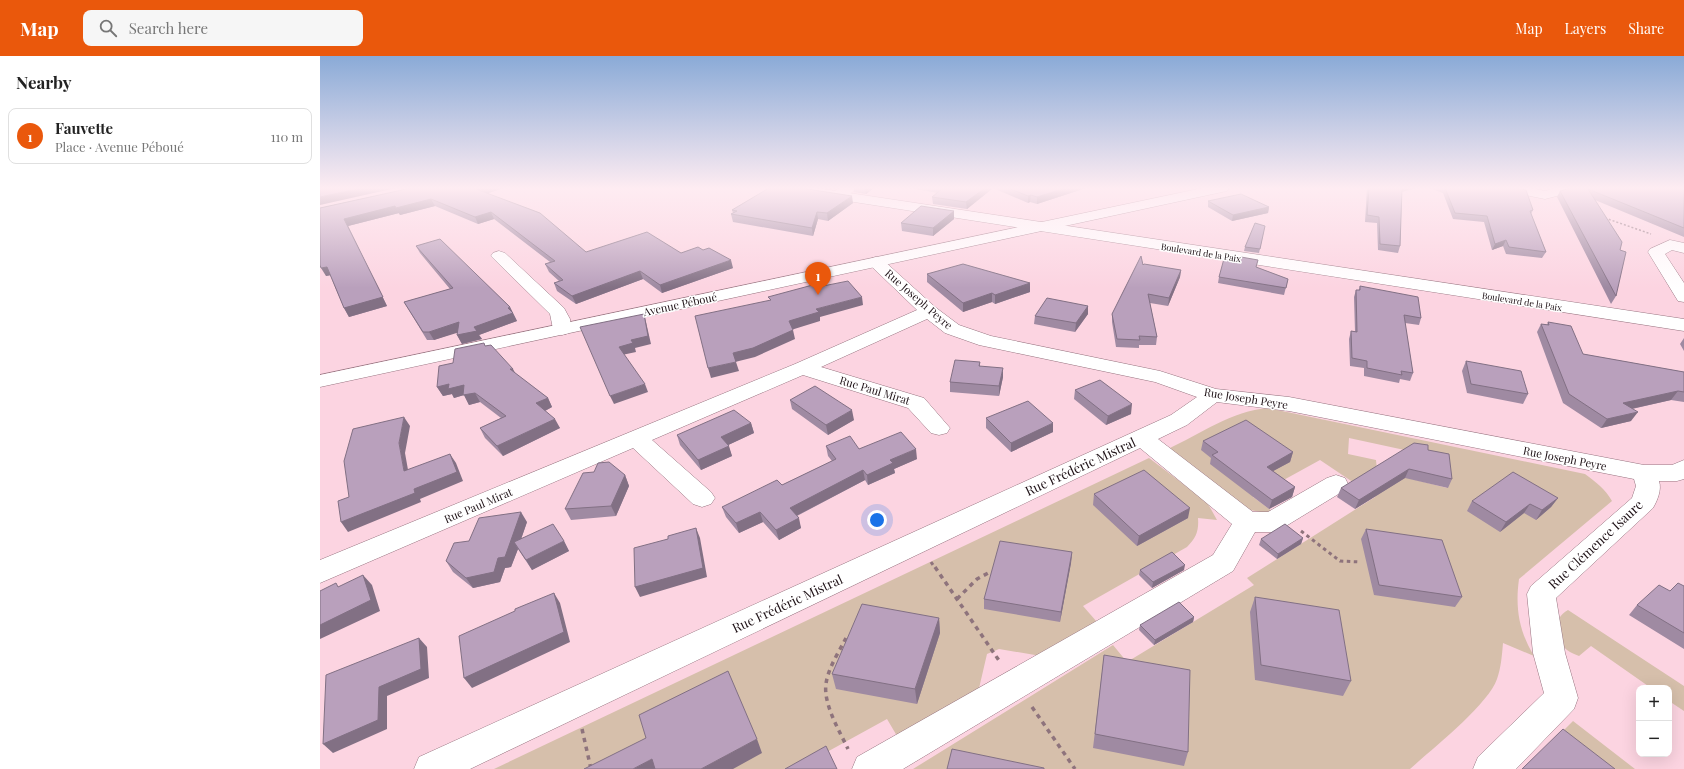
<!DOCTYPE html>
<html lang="en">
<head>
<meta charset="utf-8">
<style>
	:root { --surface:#fff; --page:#f6f6f6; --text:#222; --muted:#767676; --line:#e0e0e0; --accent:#ea580c }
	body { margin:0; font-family:"Playfair Display",serif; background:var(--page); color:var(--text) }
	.controls { position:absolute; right:12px; bottom:12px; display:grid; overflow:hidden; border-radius:8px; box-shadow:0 4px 16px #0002 }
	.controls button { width:36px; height:36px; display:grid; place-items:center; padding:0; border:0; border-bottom:1px solid var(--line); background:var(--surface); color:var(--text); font:20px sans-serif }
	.you { position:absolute; left:557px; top:464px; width:14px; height:14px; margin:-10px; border:3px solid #fff; border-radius:50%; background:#1a73e8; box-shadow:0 0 0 6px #1a73e833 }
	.badge { display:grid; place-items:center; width:26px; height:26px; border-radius:50%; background:var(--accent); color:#fff; font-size:13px; font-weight:700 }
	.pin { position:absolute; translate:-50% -33px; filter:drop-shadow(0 1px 2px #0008) }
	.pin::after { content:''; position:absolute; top:21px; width:14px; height:12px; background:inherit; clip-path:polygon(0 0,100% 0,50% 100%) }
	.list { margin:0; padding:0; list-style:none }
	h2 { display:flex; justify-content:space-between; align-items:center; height:52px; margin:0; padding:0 16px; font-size:17px }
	h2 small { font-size:13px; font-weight:400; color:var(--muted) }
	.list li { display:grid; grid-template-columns:26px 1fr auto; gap:12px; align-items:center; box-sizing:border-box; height:56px; margin:0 8px 8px; padding:0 8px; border:1px solid var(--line); border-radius:8px }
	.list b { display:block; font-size:15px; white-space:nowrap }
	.list p { margin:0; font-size:13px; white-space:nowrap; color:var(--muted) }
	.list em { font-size:13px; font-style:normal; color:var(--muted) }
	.icon { flex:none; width:22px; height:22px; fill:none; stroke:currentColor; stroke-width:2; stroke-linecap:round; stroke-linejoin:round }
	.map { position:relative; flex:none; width:1364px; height:713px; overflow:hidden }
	header { display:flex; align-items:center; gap:24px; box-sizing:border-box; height:56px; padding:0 20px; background:var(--accent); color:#fff }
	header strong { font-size:19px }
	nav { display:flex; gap:22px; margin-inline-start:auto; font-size:14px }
	.search { width:280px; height:36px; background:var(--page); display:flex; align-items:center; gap:10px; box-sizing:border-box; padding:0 14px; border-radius:8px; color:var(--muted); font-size:15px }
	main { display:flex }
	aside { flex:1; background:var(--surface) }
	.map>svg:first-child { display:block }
	.green { fill:#d6bfab; fill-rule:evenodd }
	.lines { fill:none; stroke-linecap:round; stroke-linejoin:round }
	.minor-casing { stroke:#977480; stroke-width:1 }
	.tertiary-casing { stroke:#977480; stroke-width:1 }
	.secondary-casing { stroke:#977480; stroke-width:1 }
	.path-far2 { stroke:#8e737c; stroke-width:1.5; stroke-dasharray:2 2; stroke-linecap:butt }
	.path-far1 { stroke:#8e737c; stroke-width:3; stroke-dasharray:3.5 3.5; stroke-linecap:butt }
	.path { stroke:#8e737c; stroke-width:3.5; stroke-dasharray:4.5 4.5; stroke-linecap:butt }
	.minor { fill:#fff; fill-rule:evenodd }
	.tertiary { fill:#fff; fill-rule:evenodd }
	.secondary { fill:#fff; fill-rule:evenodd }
	.wall { fill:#9f8aa2 }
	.shaded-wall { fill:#827084 }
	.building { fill:#b9a0bc; stroke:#827084 }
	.labels { text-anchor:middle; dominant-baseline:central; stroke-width:3; stroke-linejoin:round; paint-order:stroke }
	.far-street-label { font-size:9px; fill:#1d1015; stroke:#fff }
	.street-label { font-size:11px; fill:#1d1015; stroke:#fff }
	.near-street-label { font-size:13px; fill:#1d1015; stroke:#fff }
</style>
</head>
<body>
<header>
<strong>Map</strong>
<div class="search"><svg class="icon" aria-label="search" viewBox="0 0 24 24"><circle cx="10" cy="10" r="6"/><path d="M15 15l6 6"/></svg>Search here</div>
<nav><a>Map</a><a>Layers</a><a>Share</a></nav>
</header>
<main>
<aside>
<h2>Nearby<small></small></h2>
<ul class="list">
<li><span class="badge">1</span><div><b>Fauvette</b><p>Place · Avenue Péboué</p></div><em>110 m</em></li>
</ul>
</aside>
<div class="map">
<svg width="1364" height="713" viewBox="0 0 1364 713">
	<rect width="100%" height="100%" fill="#fcd4e1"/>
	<!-- green -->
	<path class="green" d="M948,352L1265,418C1276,426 1285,433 1292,445L1199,523C1195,552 1199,575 1214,600L1183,587C1182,599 1181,612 1177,623C1168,649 1112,693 1090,713H593L793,589L807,606L934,529L927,522L1055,441L1000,404L933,441L952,455L946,457L930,454L848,393C880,378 912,355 948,352ZM1029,382L1103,398L1127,432L1057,414L1056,404L1028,398Z
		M829,402L887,446L897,464L878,462C879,475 876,482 867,491L763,550L777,566L721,600L679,593L667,598L657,641L580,685L567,663L476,713H413L334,696L301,713H174Z
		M1248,554L1364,630V655L1349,645V632H1331L1271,590L1259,600C1255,598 1251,597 1247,594C1233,583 1232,563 1248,554Z
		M1253,665L1315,713H1262L1230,688Z"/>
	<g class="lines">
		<!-- minor casing -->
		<g class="minor-casing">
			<path id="minor" d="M519,132H536C531,139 520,144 512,142L510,139Z
				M1183,132H1210L1225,135L1236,132H1258L1256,135L1225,143L1185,135Z
				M1350,184L1364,187V197L1352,194L1345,198L1364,227V246L1358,245L1328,196L1330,193Z
				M179,195L185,197L244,252L250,263L251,273L249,277L242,279L235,277L233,273L230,258L171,200L173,197Z
				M556,201L562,203L615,251L639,269L671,280L840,315L896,333L969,341L1324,409H1352L1364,404V423L1357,425H1339C1342,434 1337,445 1333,452L1236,542L1245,597L1258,642L1254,653L1196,713H1153L1158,701L1224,637L1213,597L1207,538L1211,530L1312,442L1316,430L1314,423L969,355L897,346L867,369L838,383L933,456H948L1007,422L1016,419L1025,422L1028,428L1025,434L961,473L952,476H935L913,515L583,713H532L537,701L893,499L912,468L820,392L150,713H94L99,701L851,359L877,341L835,326L659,289L625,277L607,263L501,311L604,342L630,372L627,377L619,379L611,377L588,352L483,319L332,384L391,436L395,442L391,448L382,451L373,448L313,392L0,527V504L475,308L597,254L550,209L548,206L550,203Z"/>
		</g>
		<!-- tertiary casing -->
		<g class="tertiary-casing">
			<path id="tertiary" d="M883,132H909L907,135L902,136L0,331V319Z"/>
		</g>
		<!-- secondary casing -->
		<g class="secondary-casing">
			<path id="secondary" d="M463,132H496L1364,263V275L470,136L465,135Z"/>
		</g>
		<!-- path-far2 -->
		<path class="path-far2" d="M1285,162L1331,178"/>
		<!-- path-far1 -->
		<path class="path-far1" d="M981,475L1020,505L1040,506
			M611,506L615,512"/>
		<!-- path -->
		<path class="path" d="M615,511L680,606
			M637,543L657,523L670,516
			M526,582C519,596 508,612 506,628C503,648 520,676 528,693
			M712,651L755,713
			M262,673L271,713"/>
		<!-- minor -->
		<use href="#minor" class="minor"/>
		<!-- tertiary -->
		<use href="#tertiary" class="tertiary"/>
		<!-- secondary -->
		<use href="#secondary" class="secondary"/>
	</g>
	<!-- wall -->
	<path class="wall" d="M91,132H184L168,137L266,196L361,197L413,212L342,237L323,223L256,248L237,235L234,227L239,225L229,216L225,208L230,206L174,163L158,168L115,150L80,159L79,157L28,170L67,250L29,261L24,252L10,219L6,220L0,152Z
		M505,132H517L515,133Z
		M534,132H554L546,138L534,136Z
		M590,132H766L717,148L710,146L708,147L673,132L647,153L613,148L612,141L618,137Z
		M1047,132H1096L1082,136L1080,190L1078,197L1058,194L1057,167L1045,166Z
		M1109,132H1194L1213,154L1211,158L1226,196L1222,202L1186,198L1183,190L1172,194L1164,166L1133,163L1123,137Z
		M1251,132H1364V181L1275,144L1300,194L1296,240L1291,248L1237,141L1240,135Z
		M888,145L949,151L948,157L912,165L888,151Z
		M533,147L508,165L498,163L493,180L413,166L411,158L413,157L412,154Z
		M634,155V163L613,180L582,175L581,167Z
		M945,170L939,197L924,195L925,191Z
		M96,190L190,251L197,265L159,279L162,283L142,288L137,279V276L114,284H107L84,246L130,233L100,197Z
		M823,209L861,214L860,221L848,250L830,247L837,281L836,289H819V292L796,291L792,266V258Z
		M936,211L968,223L964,239L898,227L899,221Z
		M607,218L710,227V236L675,248L672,246L643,256L607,226Z
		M1040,230L1101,262L1099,269L1085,267L1093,317L1090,325L1080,323L1079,327L1044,320V312L1030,310L1029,283L1031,275L1035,276L1034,241L1036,234H1039Z
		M768,250V258L755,276L714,268L715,260Z
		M1228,266L1263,298L1364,316V346L1351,344L1312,353L1311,365L1281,372L1243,347L1217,276L1221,268L1227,269Z
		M1364,282V295L1360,288Z
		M165,290L195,318L228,342L232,351L225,355L240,372L183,400L165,382L160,372L181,362L160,346L149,349L144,339L134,342L132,338L123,340L117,331L133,307Z
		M1146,305L1208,338L1203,348L1147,337L1142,315Z
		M660,306V310L683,321L679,340L630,336V326Z
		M755,334L811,358L786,369L754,343Z
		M470,344L534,364L508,379L472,353Z
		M666,362L733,376L691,396L666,372Z
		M431,367L434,377L408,389L412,400L381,414L360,389L357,379Z
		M883,385L973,396L970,406L953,415L975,431L972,441L949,453L890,408L891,402L881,394Z
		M506,390L539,393L597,403L574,413L575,417L548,429L545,424L477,460L481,472L459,484L443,466L419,477L406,461L402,451L462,429L512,405L508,400Z
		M1108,394L1132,423L1128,432L1085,422L1035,453L1017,441L1021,432Z
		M274,416L305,419L309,430L296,460L251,464L245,453Z
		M774,438L868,462L817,490L773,449Z
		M1238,442L1231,451L1216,464L1204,457L1180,476L1147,455L1152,445Z
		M207,466L201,483L244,485L249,495L212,514L198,493L191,511L185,512L180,526L153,532L133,516L126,505L149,485Z
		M1046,473L1142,541L1135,551L1054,539L1041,483Z
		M983,482L981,488L957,503L939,489L941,483Z
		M752,496L751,507L740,566L664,553V543Z
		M820,514H864L832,532L819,519Z
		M1364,530V593L1309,559L1317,549Z
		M935,541L1031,625L1023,640L935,624L930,556Z
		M874,561L873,566L834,589L819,574L820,569Z
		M619,562L620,577L597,648L516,633L512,618Z
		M784,599L868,696L864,710L773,692Z"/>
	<!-- shaded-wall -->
	<path class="shaded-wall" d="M42,132H76L0,149V141Z
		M158,132H184L159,140L156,133Z
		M545,132H554L546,138Z
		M665,132H673L647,153L646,146Z
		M746,132H766L717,148V141Z
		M1082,132H1096L1080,136Z
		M711,139L710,146L708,147V140Z
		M532,140L533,147L508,165L507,157Z
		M111,143L115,150L80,159L76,152Z
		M75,150L79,157L28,170L67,250L29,261L24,252V163Z
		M949,151L948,157L912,165L913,159Z
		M634,155V163L613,180V172Z
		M171,156L174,163L158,168L155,161Z
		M497,156L498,163L493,180L492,172Z
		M1186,184L1183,190L1172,194L1175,188Z
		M411,204L413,212L342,237L340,229Z
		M7,211L12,219L6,220L1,212Z
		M861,214L860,221L848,250L849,242Z
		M320,215L323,223L256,248L252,240Z
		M710,227V236L675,248V239Z
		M672,237V246L643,256V247Z
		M542,241L543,249L500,261V265L471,274L469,265L496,253Z
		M768,250V258L755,276L756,267Z
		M190,251L197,265L159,279L162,283L142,288L137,279L154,271L188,252Z
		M324,258L326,266L331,288L315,292L316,296L302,299L299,291L311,284Z
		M139,266L143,275L114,284L109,276Z
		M473,274L475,283L435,301L415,306L413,297Z
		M416,306L419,315L391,322L388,312Z
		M683,312V321L679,340V330Z
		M190,313H193L198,322Z
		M129,328L144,329L155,337L160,346L149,349L144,339L134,342L132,338L123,340L117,331Z
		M325,328L328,336L294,348L290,340Z
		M1358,335L1351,344L1297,356L1303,347Z
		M228,342L232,351L221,357L216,347Z
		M812,348L811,358L786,369L788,360Z
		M532,354L534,364L508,379L506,369Z
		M1318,356L1311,365L1281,372L1287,363Z
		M84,361L90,370L85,397L90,425L84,415L79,387Z
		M235,363L240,372L183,400L177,390Z
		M431,367L434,377L404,391L401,381Z
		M733,367V376L691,396V387Z
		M409,390L412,400L381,414L378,404Z
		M596,393L597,403L574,413L575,417L548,429L547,419L570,404Z
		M973,396L970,406L944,420L947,411Z
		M130,398L136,407L143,425L100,443L101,446L28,476L21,466L94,433Z
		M1089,413L1085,422L1035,453L1039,444Z
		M543,414L545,424L472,462L470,452Z
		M305,419L309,430L296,460L291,450Z
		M975,431L972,441L949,453L952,444Z
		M1238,442L1231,451L1216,464L1222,454Z
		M1210,448L1204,457L1180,476L1186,466Z
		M870,452L868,462L817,490L819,480Z
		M201,456L207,466L198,492L194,486L198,493L191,511L185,512L180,526L153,532L146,522L178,502Z
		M440,456L443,466L419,477L416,467Z
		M479,462L481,472L459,484L456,474Z
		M376,472L380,482L387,521L320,541L315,531Z
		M983,482L981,488L957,503L958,498Z
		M244,485L249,495L212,514L206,504Z
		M752,496L751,507L740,566L741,556Z
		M865,509L864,514L832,532L833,526Z
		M43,519L52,529L60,555L0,583V569Z
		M234,537L240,547L250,586L152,632L144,622Z
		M874,561L873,566L834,589L835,584Z
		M619,562L620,577L597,648L595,633Z
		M99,582L107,591L109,622L67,640V673L13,697L3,688L59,631Z
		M437,683L442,697L413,713H381Z
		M332,703L338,713H313Z"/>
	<!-- building -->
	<path class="building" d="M0,132H42L0,141Z
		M91,132H158L156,133L220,157L266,196L327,176L361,197L378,191L383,194L389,192L411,204L340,229L320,215L252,240L234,227L243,224L225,208L235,205L171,156L155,161L111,143L76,152L75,150L24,163L63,241L24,252L7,211L1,212L0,209V152Z
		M449,132H481L532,140L507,157L497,156L492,172L411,158L417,155L412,154Z
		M623,132H665L646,146L612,141Z
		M688,132H746L717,141L711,139L708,140Z
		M1049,132H1082L1080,190L1060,188L1059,161L1047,159Z
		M1125,132H1194L1206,134L1213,154L1210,155L1226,196L1189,191L1186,184L1175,188L1167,160L1135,157Z
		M1251,132H1364V172L1268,133L1302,186L1300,194L1306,196L1296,240L1240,135Z
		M921,138L949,151L913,159L888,145Z
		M601,150L634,155L613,172L581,167Z
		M935,167L945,170L940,193L925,191Z
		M120,183L190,251L188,252L193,257L154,271L157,275L137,279L139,266L109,276H103L84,246L133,232L96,190Z
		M905,199L919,205L921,201L938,204L936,211L968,223L966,232L899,221Z
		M821,200L823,209L824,208L861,214L849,242L828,238L837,281L819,280L820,284L797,283L792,258Z
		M643,208L710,227L675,239L672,237L643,247L607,218Z
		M528,225L542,241L496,253L499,256L469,265L473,274L433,292L413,297L416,306L388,312L375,260L451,244L448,241L500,227L503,230Z
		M1040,230L1098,241L1101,262L1084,259L1093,317L1081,315L1082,319L1047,312V305L1032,302L1031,275L1037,276L1036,234H1040Z
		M727,242L768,250L756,267L715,260Z
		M324,258L328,280L311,284L313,287L299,291L325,328L290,340L260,271Z
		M1228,266L1251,270L1263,298L1364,316V336L1358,335L1303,347L1318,356L1287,363L1249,338L1221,268L1229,269Z
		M164,287L165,290L171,289L193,313H190L228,342L216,347L235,363L177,390L160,372L186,360L155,337L143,339L144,329L128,333L129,328L117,331L119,310L133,307L135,293Z
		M635,304L660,306L659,310L683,312L679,330L630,326Z
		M1146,305L1201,315L1208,338L1151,328Z
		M780,324L812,348L788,360L755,334Z
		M495,330L532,354L506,369L470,344Z
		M708,345L733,367L691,387L666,362Z
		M414,354L431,367L401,381L409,390L378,404L357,379Z
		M84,361L79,387L84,415L130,398L137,416L94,433L95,437L21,466L18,445L29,441L24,405L33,373Z
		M926,364L973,396L947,411L975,431L952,444L892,399L898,396L883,385Z
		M581,376L596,393L570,404L573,407L547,419L543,414L470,452L479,462L456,474L440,456L416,467L402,451L457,424L462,429L516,403L506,390L530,380L539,393Z
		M1094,387L1108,389V394L1129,398L1132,423L1089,413L1039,444L1021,432Z
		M289,406L305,419L291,450L245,453L263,417L274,416L278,407Z
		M824,414L870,452L819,480L774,438Z
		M1193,416L1238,442L1222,454L1210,448L1186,466L1152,445Z
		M201,456L185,501L178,502L174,516L146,522L126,505L134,487L149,485L159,462Z
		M233,468L244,485L206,504L194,486Z
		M965,468L983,482L958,498L941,483Z
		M376,472L383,512L315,531L314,492L348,483V480Z
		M1046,473L1122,484L1142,541L1059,529Z
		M680,485L752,496L741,556L664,543Z
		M852,496L865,509L833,526L820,514Z
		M43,519L51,544L0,569V535L16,527L18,531Z
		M1358,527L1364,530V577L1317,549L1339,529L1350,535Z
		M234,537L244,576L144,622L139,580L195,555V553Z
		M935,541L1019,554L1031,625L941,609Z
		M859,546L874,561L835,584L820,569Z
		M542,548L619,562L595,633L512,618Z
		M99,582L101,613L59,631L58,664L3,688L6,619Z
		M784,599L870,614L868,696L775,678Z
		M408,615L437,683L381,713H335L332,703L313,713H264L326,682L319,659Z
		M1243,673L1295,713H1202Z
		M506,690L517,713H465Z
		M632,693L724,712V713H627Z"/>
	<!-- sky -->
	<linearGradient id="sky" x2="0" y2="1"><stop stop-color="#8aaad7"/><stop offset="0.57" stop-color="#feecf2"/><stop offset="1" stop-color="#feecf2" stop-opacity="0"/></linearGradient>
	<rect width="1364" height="232" fill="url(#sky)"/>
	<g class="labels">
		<!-- far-street labels -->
		<g class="far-street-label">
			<text transform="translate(881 196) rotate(9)">Boulevard de la Paix</text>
			<text transform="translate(1202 245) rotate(9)">Boulevard de la Paix</text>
		</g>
		<!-- street labels -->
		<g class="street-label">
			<text transform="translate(599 243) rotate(41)">Rue Joseph Peyre</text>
			<text transform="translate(360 248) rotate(-12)">Avenue Péboué</text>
			<text transform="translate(555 334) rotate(17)">Rue Paul Mirat</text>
			<text transform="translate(926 342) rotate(9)">Rue Joseph Peyre</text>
			<text transform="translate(1245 402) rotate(11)">Rue Joseph Peyre</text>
			<text transform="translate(158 449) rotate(-23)">Rue Paul Mirat</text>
		</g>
		<!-- near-street labels -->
		<g class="near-street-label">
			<text transform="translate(760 410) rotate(-25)">Rue Frédéric Mistral</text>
			<text transform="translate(1275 488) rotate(-43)">Rue Clémence Isaure</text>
			<text transform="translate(467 547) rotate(-25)">Rue Frédéric Mistral</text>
		</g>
	</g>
</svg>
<div class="controls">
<button>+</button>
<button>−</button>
</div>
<div class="you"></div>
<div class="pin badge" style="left:498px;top:239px">1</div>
</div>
</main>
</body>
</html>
